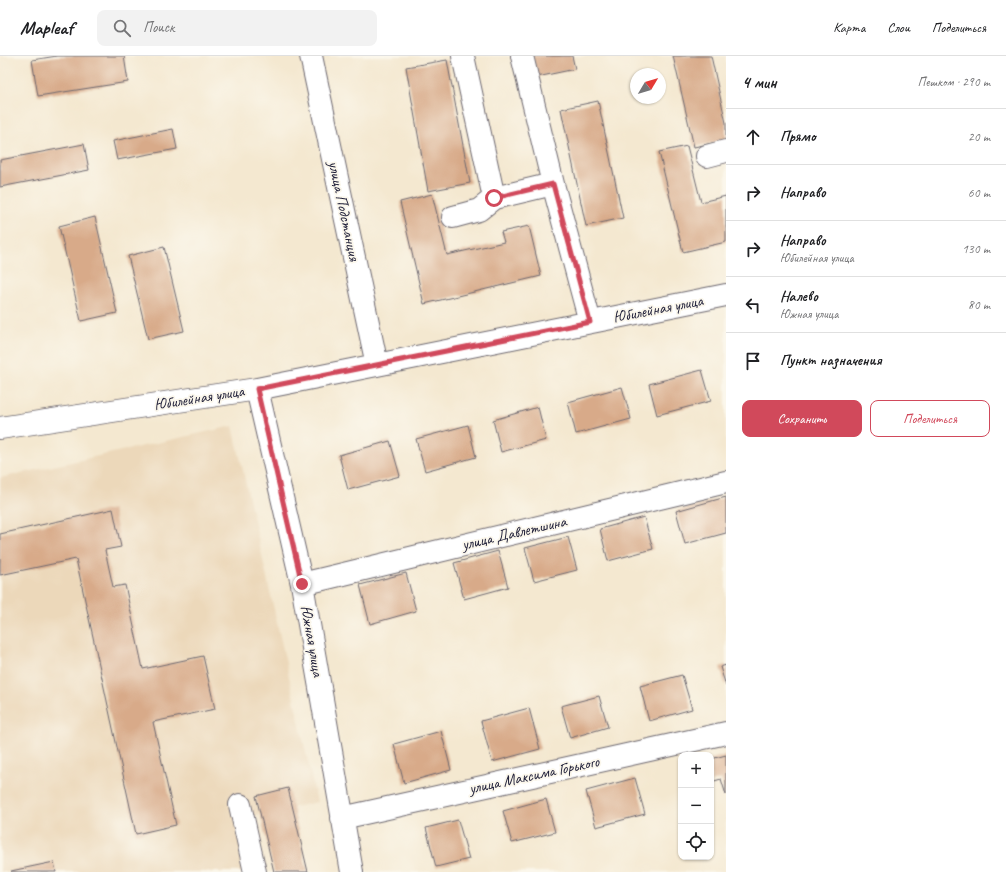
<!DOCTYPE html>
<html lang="ru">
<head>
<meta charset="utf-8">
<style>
	:root { --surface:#fff; --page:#f2f2f2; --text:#202124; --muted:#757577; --line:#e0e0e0; --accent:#d1495b }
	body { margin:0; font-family:Caveat,sans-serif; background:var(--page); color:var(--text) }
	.controls { position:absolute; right:12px; bottom:12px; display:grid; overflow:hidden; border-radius:8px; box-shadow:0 1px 3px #0004 }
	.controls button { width:36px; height:36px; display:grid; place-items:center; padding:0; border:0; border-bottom:1px solid var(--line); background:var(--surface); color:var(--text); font:20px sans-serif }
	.compass { position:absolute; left:630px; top:12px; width:36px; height:36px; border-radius:50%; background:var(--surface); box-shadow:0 1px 3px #0004; rotate:52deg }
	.stop { position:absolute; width:12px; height:12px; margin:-9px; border:3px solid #d1495b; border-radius:50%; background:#fff }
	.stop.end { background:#d1495b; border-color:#fff; box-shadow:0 1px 4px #0008 }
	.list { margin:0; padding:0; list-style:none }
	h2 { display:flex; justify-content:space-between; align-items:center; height:52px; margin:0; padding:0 16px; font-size:17px }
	h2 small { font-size:13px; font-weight:400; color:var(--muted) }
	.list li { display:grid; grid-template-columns:26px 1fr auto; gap:12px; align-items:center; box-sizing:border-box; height:56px; padding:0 16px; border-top:1px solid var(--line) }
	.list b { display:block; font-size:15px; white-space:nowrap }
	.list p { margin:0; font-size:13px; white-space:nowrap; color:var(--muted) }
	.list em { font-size:13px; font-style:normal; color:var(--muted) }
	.actions { display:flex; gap:8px; padding:12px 16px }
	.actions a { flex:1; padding:9px 0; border:1px solid var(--accent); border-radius:8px; text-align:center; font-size:14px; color:var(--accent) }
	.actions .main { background:var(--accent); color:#fff }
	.icon { flex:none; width:22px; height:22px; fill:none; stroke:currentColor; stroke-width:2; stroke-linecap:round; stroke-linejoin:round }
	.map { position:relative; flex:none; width:726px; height:816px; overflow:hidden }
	header { display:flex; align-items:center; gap:24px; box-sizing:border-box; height:56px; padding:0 20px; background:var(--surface); border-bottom:1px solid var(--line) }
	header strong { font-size:19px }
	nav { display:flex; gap:22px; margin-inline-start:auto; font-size:14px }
	.search { width:280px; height:36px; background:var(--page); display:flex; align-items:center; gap:10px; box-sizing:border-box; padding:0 14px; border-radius:8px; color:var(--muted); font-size:15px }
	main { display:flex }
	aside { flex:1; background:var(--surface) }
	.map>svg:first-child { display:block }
	.built { fill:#ecd8ba }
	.building { fill:#d8aa89 }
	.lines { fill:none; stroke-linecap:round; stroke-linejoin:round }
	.minor-casing { stroke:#6c676f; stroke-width:24 }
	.minor { stroke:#fff; stroke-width:22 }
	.route { stroke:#d1495b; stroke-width:5 }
	.labels { text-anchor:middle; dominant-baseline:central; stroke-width:3.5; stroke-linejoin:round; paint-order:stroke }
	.street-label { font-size:16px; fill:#22223b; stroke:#fbf7ec }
</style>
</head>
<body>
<header>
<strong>Mapleaf</strong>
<div class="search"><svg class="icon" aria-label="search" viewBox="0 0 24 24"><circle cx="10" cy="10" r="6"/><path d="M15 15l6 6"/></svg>Поиск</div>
<nav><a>Карта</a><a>Слои</a><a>Поделиться</a></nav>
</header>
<main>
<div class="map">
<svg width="726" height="816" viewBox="0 0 726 816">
	<rect width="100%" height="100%" fill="#fbf7ec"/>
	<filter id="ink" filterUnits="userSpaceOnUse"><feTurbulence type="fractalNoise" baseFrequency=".025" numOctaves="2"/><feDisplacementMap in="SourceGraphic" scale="8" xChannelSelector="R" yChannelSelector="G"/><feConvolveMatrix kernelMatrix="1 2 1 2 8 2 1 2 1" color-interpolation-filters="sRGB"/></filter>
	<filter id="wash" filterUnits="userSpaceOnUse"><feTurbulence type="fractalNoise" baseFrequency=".012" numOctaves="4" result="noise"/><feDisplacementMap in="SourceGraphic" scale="16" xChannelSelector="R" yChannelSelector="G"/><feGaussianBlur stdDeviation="0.9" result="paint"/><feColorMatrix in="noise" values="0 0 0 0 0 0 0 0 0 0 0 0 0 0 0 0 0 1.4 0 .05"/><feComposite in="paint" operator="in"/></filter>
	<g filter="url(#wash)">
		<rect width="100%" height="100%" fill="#f4e8d0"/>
		<!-- built -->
		<path class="built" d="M233,370L317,746L235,764L247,816H0V422Z"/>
		<g id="blocks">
			<!-- building -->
			<path class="building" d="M57,0H124L128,26L38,40L32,4Z
				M532,0H572L575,13L537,21Z
				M673,0H711L726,67V84L694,91Z
				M447,4L470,127L428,135L406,11Z
				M598,45L623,162L586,170L561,53Z
				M173,73L177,93L117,104L113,85Z
				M84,88L89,114L0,131V104Z
				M687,90L701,146L726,140V186L683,196L659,96Z
				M432,138L447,199L504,186L501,176L529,170L541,220L424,248L400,146Z
				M95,161L117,257L81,265L59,170Z
				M164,191L184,275L148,283L128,200Z
				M702,314L711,345L657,359L649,328Z
				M622,331L631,363L576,378L568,346Z
				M538,351L546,384L501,396L493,364Z
				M468,369L476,401L425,415L416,383Z
				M390,385L400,420L348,434L339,399Z
				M726,441V477L685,488L676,455Z
				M113,453L121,491L105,494L113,531L125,529L143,613L203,600L215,653L153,666L176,769L136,778L76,503L0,519V478Z
				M644,461L653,493L608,505L600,473Z
				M568,481L577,514L534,525L525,492Z
				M498,495L508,531L464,543L454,507Z
				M406,517L416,555L370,568L360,529Z
				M726,609V630L720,611Z
				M682,619L692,653L649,665L640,630Z
				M599,640L608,671L570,682L561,650Z
				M529,652L540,693L492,706L481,665Z
				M441,675L451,714L404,727L394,688Z
				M726,699V739L721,723L711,726V703Z
				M635,722L645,758L596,771L586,735Z
				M288,732L308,816H274L256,740Z
				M546,743L555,776L512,787L503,755Z
				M458,764L469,803L436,811L426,772Z
				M54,806L56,816H12L11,815Z"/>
		</g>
	</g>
	<g filter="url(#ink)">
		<use href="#blocks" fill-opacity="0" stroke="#6c676f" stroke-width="1"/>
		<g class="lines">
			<!-- minor casing -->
			<g class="minor-casing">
				<path id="minor" d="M311,0L377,309
					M463,0L494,142L553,128
					M522,0L553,128L590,266
					M707,100L726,95
					M453,161L479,154L494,142
					M257,333L302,528L352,816
					M0,372L257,333L726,239
					M302,528L726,426
					M240,749L255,816
					M342,762L726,677"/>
			</g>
			<!-- minor -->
			<use href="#minor" class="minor"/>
		</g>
	</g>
	<g class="lines" filter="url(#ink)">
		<!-- route -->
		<path class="route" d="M302,528L257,333L590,266L553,128L494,142"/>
	</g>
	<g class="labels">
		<!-- street labels -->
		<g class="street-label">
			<text transform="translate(344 155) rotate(78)">улица Подстанция</text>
			<text transform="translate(658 253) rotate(-11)">Юбилейная улица</text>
			<text transform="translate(199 342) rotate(-9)">Юбилейная улица</text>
			<text transform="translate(514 477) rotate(-13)">улица Давлетшина</text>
			<text transform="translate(312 585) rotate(80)">Южная улица</text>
			<text transform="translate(534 719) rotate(-12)">улица Максима Горького</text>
		</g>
	</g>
</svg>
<div class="controls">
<button>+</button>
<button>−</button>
<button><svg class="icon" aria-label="locate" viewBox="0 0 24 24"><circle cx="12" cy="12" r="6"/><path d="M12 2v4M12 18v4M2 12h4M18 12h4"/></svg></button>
</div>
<svg class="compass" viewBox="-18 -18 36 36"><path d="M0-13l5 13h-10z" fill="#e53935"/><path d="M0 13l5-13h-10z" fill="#757577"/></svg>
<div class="stop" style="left:494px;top:142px"></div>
<div class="stop end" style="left:302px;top:528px"></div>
</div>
<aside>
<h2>4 мин<small>Пешком · 290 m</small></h2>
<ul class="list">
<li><svg class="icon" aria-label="ahead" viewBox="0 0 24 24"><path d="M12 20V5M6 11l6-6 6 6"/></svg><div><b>Прямо</b></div><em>20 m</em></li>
<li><svg class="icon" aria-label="right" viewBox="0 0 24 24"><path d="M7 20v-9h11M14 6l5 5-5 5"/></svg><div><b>Направо</b></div><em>60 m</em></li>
<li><svg class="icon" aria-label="right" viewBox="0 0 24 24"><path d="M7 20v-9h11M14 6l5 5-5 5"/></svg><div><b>Направо</b><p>Юбилейная улица</p></div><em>130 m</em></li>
<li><svg class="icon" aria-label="left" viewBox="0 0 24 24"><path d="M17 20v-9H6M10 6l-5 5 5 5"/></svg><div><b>Налево</b><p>Южная улица</p></div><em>80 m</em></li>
<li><svg class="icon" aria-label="arrive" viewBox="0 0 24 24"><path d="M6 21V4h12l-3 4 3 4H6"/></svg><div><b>Пункт назначения</b></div></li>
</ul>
<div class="actions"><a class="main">Сохранить</a><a>Поделиться</a></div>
</aside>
</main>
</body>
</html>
